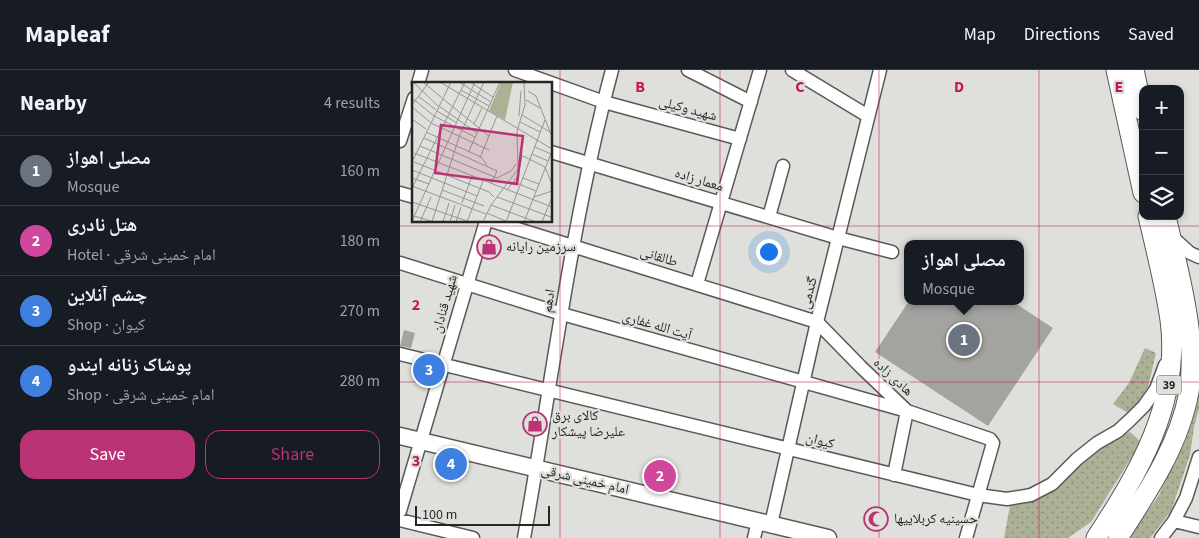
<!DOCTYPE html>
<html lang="en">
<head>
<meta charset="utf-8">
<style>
	:root { --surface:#171b24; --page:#20242c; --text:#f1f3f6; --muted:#9ea1a6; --line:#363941; --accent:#b93375 }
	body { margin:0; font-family:"Source Sans 3","Noto Naskh Arabic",sans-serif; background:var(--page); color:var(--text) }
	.controls { position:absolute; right:15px; top:15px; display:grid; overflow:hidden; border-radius:10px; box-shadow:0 2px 8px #0003 }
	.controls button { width:45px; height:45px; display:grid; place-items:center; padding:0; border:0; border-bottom:1px solid var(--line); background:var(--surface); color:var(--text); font:25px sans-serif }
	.scale { position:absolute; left:15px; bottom:12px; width:135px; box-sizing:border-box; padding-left:5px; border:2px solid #252624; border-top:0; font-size:14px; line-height:18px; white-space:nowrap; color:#252624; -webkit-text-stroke:4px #dfe0db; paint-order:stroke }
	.you { position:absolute; left:368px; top:181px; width:18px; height:18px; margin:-12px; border:4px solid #fff; border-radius:50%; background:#1a73e8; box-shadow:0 0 0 8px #1a73e833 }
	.badge { display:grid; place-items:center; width:32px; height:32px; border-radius:50%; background:var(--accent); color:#fff; font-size:16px; font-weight:700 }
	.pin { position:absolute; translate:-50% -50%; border:2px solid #fff; box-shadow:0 1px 5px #0006 }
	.popup { position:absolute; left:504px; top:170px; width:120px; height:65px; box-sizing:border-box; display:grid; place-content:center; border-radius:10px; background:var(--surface); filter:drop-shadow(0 1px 4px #0005); font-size:16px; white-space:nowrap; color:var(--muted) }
	.popup b { font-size:19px; color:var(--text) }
	.popup::after { content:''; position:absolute; left:50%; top:100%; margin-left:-10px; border:10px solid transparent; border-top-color:var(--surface) }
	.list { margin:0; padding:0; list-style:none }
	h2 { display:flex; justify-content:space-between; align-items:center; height:65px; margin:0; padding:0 20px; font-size:21px }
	h2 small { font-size:16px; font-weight:400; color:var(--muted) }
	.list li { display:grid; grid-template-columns:32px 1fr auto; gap:15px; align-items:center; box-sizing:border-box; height:70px; padding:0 20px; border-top:1px solid var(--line) }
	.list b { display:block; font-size:19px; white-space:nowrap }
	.list p { margin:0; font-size:16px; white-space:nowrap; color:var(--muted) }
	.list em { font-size:16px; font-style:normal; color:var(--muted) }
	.actions { display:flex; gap:10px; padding:15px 20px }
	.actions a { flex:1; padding:11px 0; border:1px solid var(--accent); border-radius:15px; text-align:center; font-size:18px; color:var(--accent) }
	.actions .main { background:var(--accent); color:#fff }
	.icon { flex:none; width:28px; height:28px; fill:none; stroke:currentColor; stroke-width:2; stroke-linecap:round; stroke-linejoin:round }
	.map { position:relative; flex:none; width:799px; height:468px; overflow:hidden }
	header { display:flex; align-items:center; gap:30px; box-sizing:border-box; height:70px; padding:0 25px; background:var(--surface); border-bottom:1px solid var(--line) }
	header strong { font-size:24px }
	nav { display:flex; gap:28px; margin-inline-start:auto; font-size:18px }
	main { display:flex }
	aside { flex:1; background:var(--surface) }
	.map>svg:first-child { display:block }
	.grass { fill:url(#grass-dots) }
	.building { fill:#a3a49f }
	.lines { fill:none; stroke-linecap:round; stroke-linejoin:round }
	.minor-casing { stroke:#595a56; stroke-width:15 }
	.major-casing { stroke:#595a56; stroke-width:19 }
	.highway-casing { stroke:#595a56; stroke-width:21 }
	.minor { stroke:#fff; stroke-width:12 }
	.major { stroke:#fff; stroke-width:16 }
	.highway { stroke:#fff; stroke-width:19 }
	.grid { fill:none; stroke:#c2185b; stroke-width:1; stroke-opacity:0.55 }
	.labels { text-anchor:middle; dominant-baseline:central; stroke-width:4.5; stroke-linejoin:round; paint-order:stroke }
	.shield { fill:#dfe0db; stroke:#5d5e5b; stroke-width:1 }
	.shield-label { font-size:12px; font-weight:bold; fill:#252624 }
	.street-label { font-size:14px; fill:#252624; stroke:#dfe0db }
	.poi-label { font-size:14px; fill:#252624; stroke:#dfe0db; text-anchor:start }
	.inset-road { fill:none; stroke:#959692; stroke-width:1 }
	.view { fill:#b93375; fill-opacity:0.15; stroke:#b93375; stroke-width:2.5 }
	.inset-edge { fill:none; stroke:#252624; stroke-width:2.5 }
	.grid-label { font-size:16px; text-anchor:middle; font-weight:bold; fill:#c2185b; stroke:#dfe0db; stroke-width:4.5; stroke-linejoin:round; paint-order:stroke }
</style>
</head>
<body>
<header>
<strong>Mapleaf</strong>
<nav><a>Map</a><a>Directions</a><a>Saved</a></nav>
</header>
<main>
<aside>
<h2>Nearby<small>4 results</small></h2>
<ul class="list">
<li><span class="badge" style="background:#6b7280">1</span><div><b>مصلی اهواز</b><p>Mosque</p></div><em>160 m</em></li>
<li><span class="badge" style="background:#d1479c">2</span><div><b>هتل نادری</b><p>Hotel · امام خمینی شرقی</p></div><em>180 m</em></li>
<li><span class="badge" style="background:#3f7fe0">3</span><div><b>چشم آنلاین</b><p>Shop · کیوان</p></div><em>270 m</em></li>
<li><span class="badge" style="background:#3f7fe0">4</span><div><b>پوشاک زنانه ایندو</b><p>Shop · امام خمینی شرقی</p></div><em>280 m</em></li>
</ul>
<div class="actions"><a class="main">Save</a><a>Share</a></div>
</aside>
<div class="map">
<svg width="799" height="468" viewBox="0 0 799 468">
	<defs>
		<pattern id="grass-dots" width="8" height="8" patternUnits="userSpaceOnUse" patternTransform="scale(1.25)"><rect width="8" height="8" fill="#abb195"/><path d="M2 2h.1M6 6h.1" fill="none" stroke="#8b9079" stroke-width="1.8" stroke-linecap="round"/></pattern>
	</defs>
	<rect width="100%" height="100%" fill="#dfe0db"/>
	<!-- grass -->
	<path class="grass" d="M745,278L756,283L748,317L730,344L713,334L729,313Z
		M799,302V339L794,357L790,385L771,441L750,468H727L758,427L777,385Z
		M730,362L741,372L691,452L668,468H604L610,436L637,426L707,371Z"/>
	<!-- building -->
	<path class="building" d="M509,231H612L653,258L588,356L475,282Z
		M4,260L15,263L11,278L0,276Z"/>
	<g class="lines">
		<!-- minor casing -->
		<g class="minor-casing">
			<path id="minor" d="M115,0L204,32L340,69
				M288,0L351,32
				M392,0L468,46
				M18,14L22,0
				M0,71L14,28
				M151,82L438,168L492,182
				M0,123L14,127
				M369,147L383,96
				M92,151L417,252L461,297L506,340
				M770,165L790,183L799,187
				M0,193L162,244L507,341L590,369L593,373L566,468
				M297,214L360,0
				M0,284L578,425L607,429L631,425L652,414L677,389L697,373L718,361L731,349L744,336L756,319L765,295
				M494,405L507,341
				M0,441L86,151
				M0,450L73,468
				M774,451L799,457
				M371,454L417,252L480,0
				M124,468C152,312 171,153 212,0
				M354,468L358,451
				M761,468L774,451L786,428L799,387"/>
		</g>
		<!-- major casing -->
		<g class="major-casing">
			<path id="major" d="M0,366L428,468"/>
		</g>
		<!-- highway casing -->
		<g class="highway-casing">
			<path id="highway" d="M716,0L743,123
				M734,0L743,41
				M696,468C739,402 781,332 770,250C765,215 756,181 748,146
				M718,468C747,423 779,376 789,322C798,266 778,201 766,146"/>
		</g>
		<!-- minor -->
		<use href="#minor" class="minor"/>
		<!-- major -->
		<use href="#major" class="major"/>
		<!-- highway -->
		<use href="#highway" class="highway"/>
	</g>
	<!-- grid -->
	<path class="grid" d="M160,0V468M320,0V468M479,0V468M639,0V468M0,156H799M0,312H799"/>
	<!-- icons -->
	<defs>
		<g id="shop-ring" transform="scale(1.25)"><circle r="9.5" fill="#dfe0db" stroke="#b93375" stroke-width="1.5"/><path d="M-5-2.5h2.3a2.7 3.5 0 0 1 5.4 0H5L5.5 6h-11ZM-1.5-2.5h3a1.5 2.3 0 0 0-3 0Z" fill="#b93375"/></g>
		<g id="mosque-ring" transform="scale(1.25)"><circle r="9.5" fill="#dfe0db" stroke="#b93375" stroke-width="1.5"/><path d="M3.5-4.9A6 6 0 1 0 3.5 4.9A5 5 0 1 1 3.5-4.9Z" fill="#b93375"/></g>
	</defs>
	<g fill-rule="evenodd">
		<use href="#shop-ring" x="89" y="177"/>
		<use href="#shop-ring" x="135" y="354"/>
		<use href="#mosque-ring" x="476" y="449"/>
	</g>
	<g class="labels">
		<!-- shield labels -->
		<rect class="shield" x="756.5" y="305.5" width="25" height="19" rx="4"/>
		<g class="shield-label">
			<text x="769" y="315">39</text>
		</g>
		<!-- street labels -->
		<g class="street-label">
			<text transform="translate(288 39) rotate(15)">شهید وکیلی</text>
			<text transform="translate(299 110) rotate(17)">معمار زاده</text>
			<text transform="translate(259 187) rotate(17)">طالقانی</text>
			<text transform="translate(409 223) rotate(-76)">گندمی</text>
			<text transform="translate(149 231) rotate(-81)">ادهم</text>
			<text transform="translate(45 234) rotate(-74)">شهید قنادان</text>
			<text transform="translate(257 256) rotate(16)">آیت الله غفاری</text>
			<text transform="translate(493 307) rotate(43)">هادی زاده</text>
			<text transform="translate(420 371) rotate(14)">کیوان</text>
			<text transform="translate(185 410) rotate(13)">امام خمینی شرقی</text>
		</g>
		<!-- poi labels -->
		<g class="poi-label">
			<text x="106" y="177">سرزمین رایانه</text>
			<text x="152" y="346">کالای برق<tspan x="152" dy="16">علیرضا پیشکار</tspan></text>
			<text x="494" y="449">حسینیه کربلاییها</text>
		</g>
	</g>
	<!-- overview -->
	<g transform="translate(12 12)">
		<rect width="140" height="140" fill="#dfe0db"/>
		<path d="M89,0H101L93,38L77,29Z" fill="#abb195"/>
		<path class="inset-road" d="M1,0L26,24M11,0L30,16M28,0L140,67M47,0L79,20M58,0L81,15M49,8L77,24M116,9L124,14L140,55M6,14L24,28M0,16L22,34L63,55M31,17L77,54M114,18L128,26M0,23L17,0M27,24L65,51M0,25L18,40M25,29L45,41M110,33L138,50M107,34L109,9M0,37L14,47M108,40L128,50M19,41L77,68M62,42L70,26M14,50L69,75L75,83M12,56L85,89L79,102M8,64L85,96L99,89L104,82M123,65L139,72M57,69L88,0M2,71L140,125M107,72L133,85L140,102M120,72L136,79M68,76L85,34M0,80L39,0M2,80L77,110L82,115M0,88L65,114M0,96L17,102M111,96L127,102M102,100L124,109M0,104L74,132M1,104L53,0M30,108L72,124M95,108L106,94L110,74M85,115L139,135M122,115L140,109M0,120L55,139M50,121L60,94M79,123L124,140M75,131L96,140M2,134L22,140M0,139L63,0M8,140L19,115M20,140L47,55L72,0M31,140L37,121M38,140L43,123M44,140L49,125M55,140L71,99M71,140L79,123L106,87L105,49L113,23L112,0M94,140L133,38M112,140L140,69M130,140L140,115"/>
		<path class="view" d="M29,43L111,54L105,102L23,91Z"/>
		<rect width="140" height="140" class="inset-edge"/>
	</g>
	<g class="grid-label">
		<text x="240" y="22">B</text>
		<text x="400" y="22">C</text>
		<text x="559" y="22">D</text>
		<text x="719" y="22">E</text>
		<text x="16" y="240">2</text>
		<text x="16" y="396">3</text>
	</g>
</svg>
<div class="controls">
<button>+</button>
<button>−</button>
<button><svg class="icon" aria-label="layers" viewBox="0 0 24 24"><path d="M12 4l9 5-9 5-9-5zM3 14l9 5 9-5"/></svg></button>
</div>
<div class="scale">100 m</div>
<div class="you"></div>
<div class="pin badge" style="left:564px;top:270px;background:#6b7280">1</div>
<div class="popup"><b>مصلی اهواز</b>Mosque</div>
<div class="pin badge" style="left:260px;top:406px;background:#d1479c">2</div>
<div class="pin badge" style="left:29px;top:300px;background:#3f7fe0">3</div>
<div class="pin badge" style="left:51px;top:394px;background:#3f7fe0">4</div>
</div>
</main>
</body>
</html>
